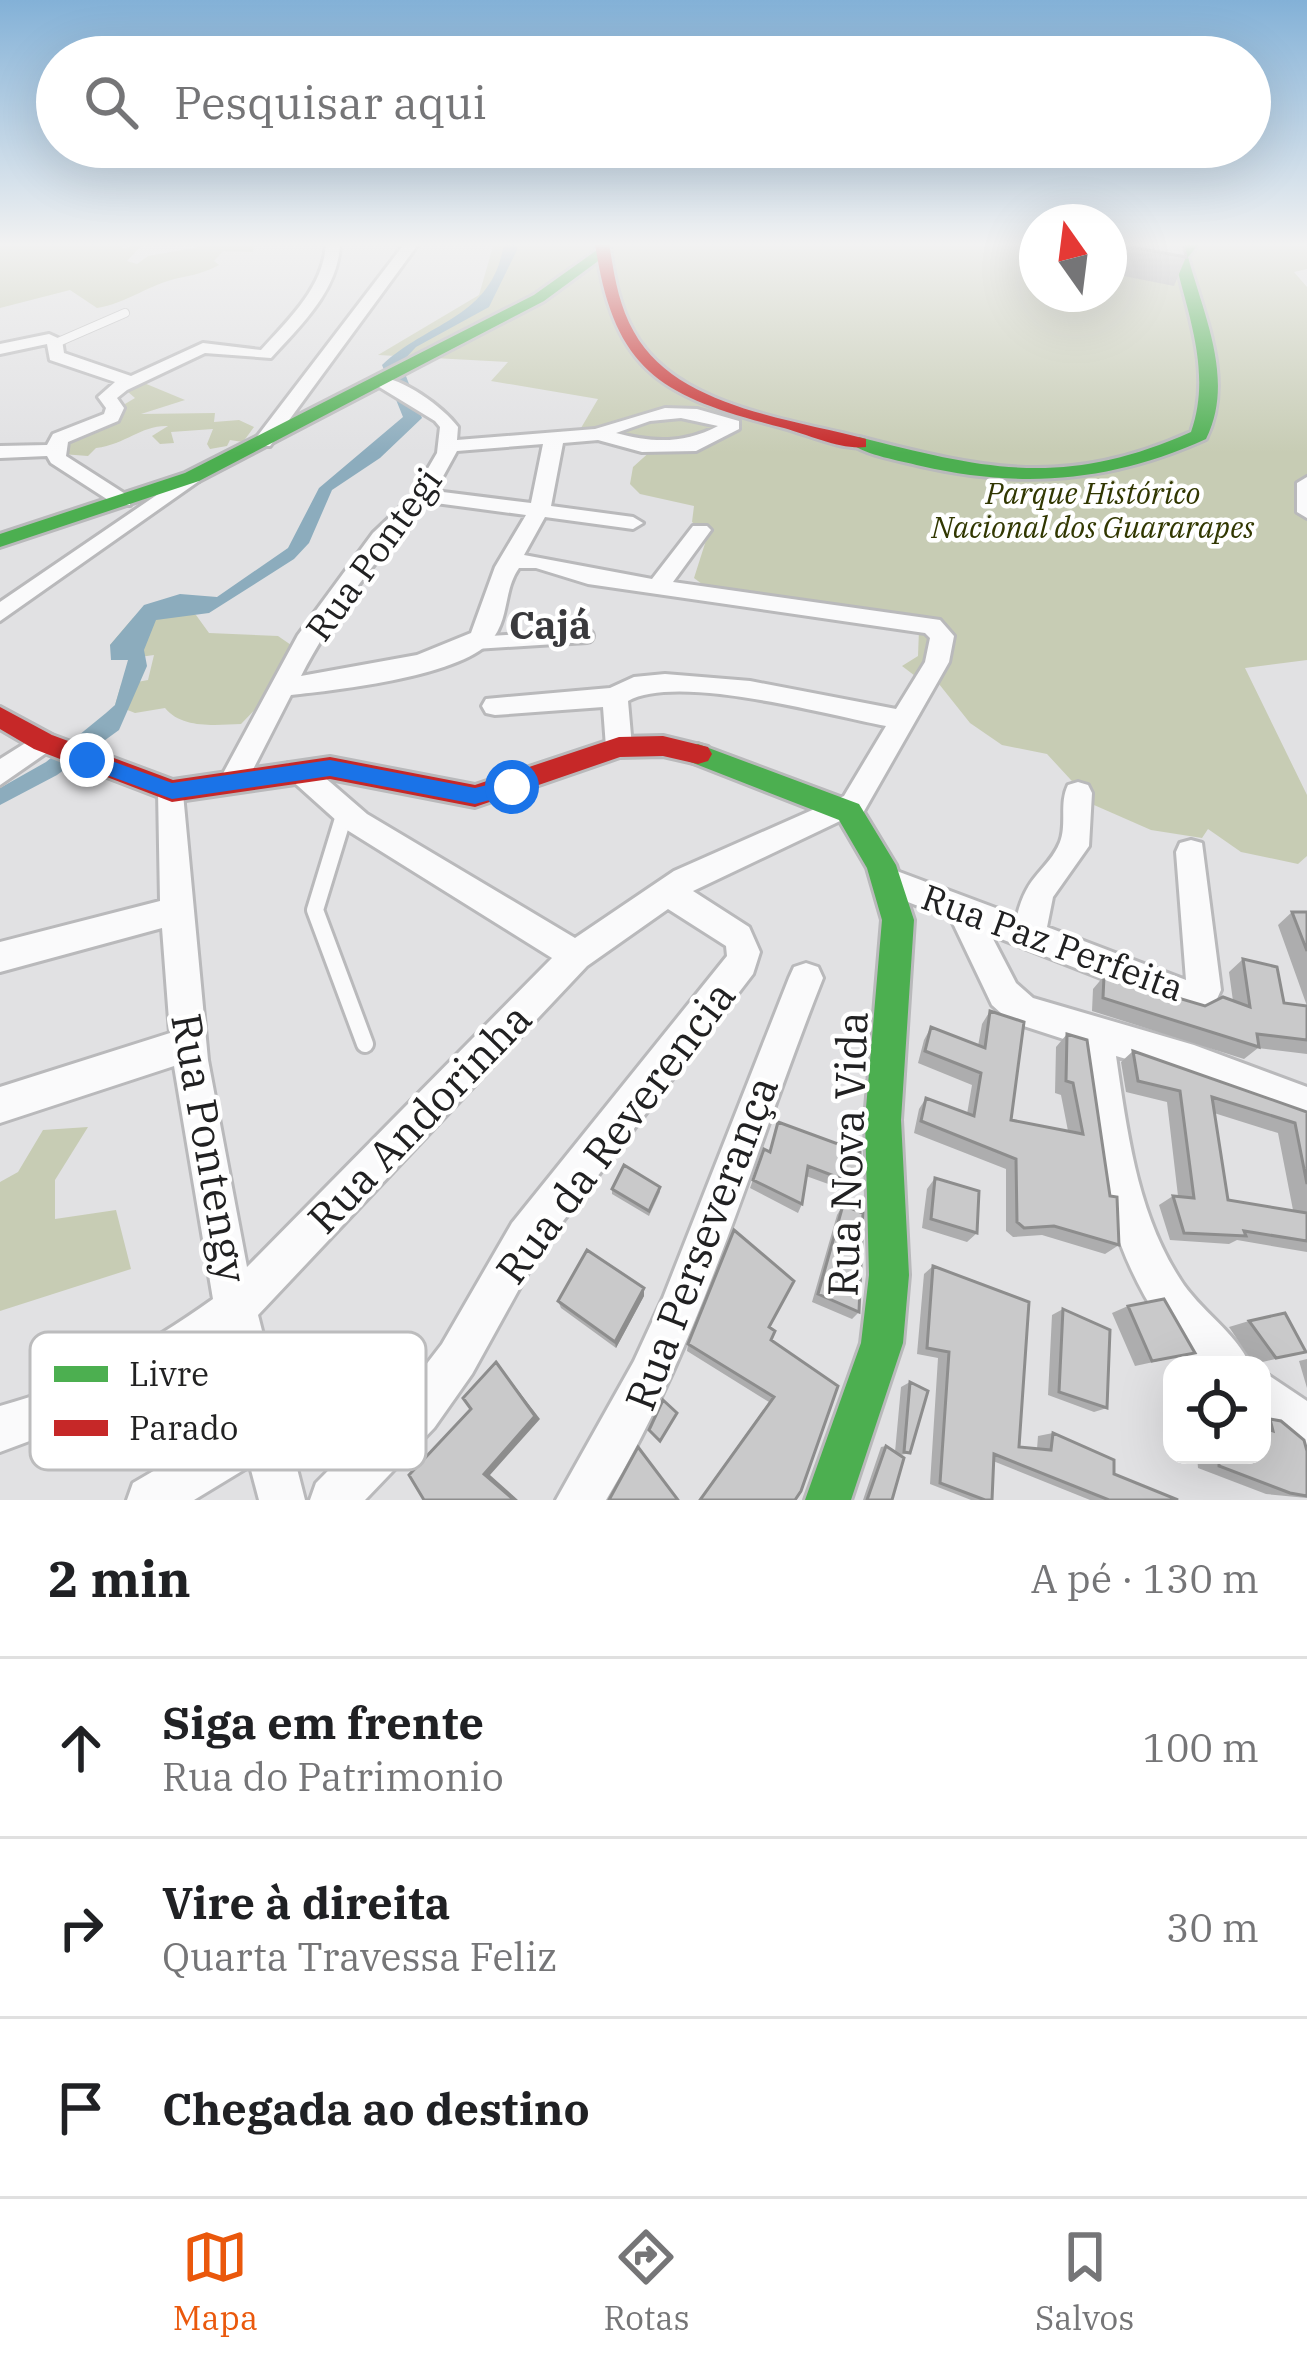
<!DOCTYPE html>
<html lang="pt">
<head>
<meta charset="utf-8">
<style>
	:root { --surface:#fff; --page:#f2f2f2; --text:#202124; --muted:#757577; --line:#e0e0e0; --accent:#ea580c }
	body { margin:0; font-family:"IBM Plex Serif",serif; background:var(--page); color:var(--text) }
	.controls { position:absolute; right:36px; bottom:36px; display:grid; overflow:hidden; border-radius:24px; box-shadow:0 12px 48px #0002 }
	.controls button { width:108px; height:108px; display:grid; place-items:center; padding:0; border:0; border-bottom:3px solid var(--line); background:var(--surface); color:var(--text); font:60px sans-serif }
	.compass { position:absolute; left:1019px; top:204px; width:108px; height:108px; border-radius:50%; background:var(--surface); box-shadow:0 12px 48px #0002; rotate:346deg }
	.stop { position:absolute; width:36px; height:36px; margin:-27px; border:9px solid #1a73e8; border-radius:50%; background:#fff }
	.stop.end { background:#1a73e8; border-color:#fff; box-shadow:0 3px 12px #0008 }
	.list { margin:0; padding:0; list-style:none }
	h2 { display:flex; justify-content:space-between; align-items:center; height:156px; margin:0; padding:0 48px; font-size:51px }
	h2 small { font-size:39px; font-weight:400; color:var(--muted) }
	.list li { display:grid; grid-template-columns:78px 1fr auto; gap:36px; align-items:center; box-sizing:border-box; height:180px; padding:0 48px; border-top:3px solid var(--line) }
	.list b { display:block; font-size:45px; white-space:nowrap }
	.list p { margin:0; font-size:39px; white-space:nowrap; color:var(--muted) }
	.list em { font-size:39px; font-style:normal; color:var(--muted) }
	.icon { flex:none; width:66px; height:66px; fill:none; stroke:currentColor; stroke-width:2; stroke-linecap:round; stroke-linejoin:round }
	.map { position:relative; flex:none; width:1307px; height:1500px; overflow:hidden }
	.search { position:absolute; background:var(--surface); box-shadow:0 12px 48px #0002; left:36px; right:36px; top:36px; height:132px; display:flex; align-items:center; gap:30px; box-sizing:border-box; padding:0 42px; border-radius:66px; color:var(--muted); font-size:45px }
	.sheet { height:696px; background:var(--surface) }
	nav { display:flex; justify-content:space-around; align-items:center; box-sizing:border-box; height:168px; border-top:3px solid var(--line); background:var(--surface); font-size:33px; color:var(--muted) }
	nav a { display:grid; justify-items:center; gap:6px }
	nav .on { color:var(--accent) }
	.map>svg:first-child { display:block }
	.green { fill:#c7ccb4 }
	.water { fill:#8cacbd }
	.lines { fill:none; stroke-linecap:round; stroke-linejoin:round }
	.lane-far2-casing { stroke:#b9b9bb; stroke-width:10 }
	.lane-far1-casing { stroke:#b9b9bb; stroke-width:18 }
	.lane-casing { stroke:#b9b9bb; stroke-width:22 }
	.street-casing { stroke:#b9b9bb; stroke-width:6 }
	.fast-casing { stroke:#b9b9bb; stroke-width:6 }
	.jam-casing { stroke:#b9b9bb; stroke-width:6 }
	.lane-far2 { stroke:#fafafb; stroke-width:8 }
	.lane-far1 { stroke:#fafafb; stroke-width:12 }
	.lane { stroke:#fafafb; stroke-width:16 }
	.street { fill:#fafafb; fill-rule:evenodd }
	.fast { fill:#4caf50; fill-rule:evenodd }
	.jam { fill:#c62828; fill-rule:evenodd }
	.wall { fill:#adadae; fill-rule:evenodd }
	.shaded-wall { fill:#8d8d8d }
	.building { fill:#c9c9ca; stroke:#8d8d8d; stroke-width:3 }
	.route { fill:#1a73e8 }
	.labels { text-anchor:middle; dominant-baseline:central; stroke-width:9; stroke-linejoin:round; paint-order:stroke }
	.far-park-label { font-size:30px; font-style:italic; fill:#313701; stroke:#fff }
	.street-label { font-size:36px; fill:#212122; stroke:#fff }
	.neighbourhood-label { font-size:39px; font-weight:bold; fill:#3a3a3d; stroke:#fff }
	.near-street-label { font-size:42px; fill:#212122; stroke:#fff }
	.key { fill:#fff; stroke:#bcbcbd; stroke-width:3 }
	.key-label { font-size:33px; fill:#212122 }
</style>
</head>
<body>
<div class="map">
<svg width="1307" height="1500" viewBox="0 0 1307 1500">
	<rect width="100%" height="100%" fill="#e1e1e3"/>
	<!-- green -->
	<path class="green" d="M0,243H127L122,248L141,246L127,261L137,264L148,256L222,243H254L253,252L223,251L214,261L219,265C201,275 189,275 171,280C146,287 126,303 97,308L70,290L0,308Z
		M494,243H1037V294H1109V243H1307V269L1294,272L1307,287V660L1245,668L1307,795V856L1298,864L1241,852L1208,829L1202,838L1151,830L1094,805L1047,754L1002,745L970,723L939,684L923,682L902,666L918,656L919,630L898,631L714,593L694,578L708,534L692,522L694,506L640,494L630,484L633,467L663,440L581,428L598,399L491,381L508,362L378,355L479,295Z
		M144,383L185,400L141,414L215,413L214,422L239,420L254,427L243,442L230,440L227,446L210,449L207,444L213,429L171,432L174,443L160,444L152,436L168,426C141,425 127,444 96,448L88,456L62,454L68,438L135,398L127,391Z
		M181,613L196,615L209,633L278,636L294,647L279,685L241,724C216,725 182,729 165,708L135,713L115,705L121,685L148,680L154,655L118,660L110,645L133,618Z
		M88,1127L55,1180V1219L116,1210L131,1269L0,1311V1182L18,1172L43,1130Z"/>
	<!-- water -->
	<path class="water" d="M504,243H516L517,250L489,307L416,347L401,363L422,418L380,458L332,490L309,543L294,559L209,613L156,620L144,650L147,666L119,730L57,775L0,805V788L46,762L106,713L115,705L128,660H111L110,645L144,605L180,594L217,597L288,548L319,488L403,417L382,365C429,321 493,318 504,243Z"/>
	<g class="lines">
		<!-- lane-far2 casing -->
		<g class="lane-far2-casing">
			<path id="lane-far2" d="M56,343L125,313"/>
		</g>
		<!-- lane-far1 casing -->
		<g class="lane-far1-casing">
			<path id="lane-far1" d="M475,643L587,636"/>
		</g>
		<!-- lane casing -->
		<g class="lane-casing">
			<path id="lane" d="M345,812L315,910L365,1044"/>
		</g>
		<!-- street casing -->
		<g class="street-casing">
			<path id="street" d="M326,243H340C339,290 300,326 271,358L205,353L127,390L117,398L124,408L118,421L68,442L66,456L130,497V505H116L51,463L47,456L0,458V446L47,445L53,434L104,414L106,408L98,397L115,382L50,360L47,344L0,354V344L49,334L62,340L64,353L131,376L203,343L261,350C289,319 324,287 326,243Z
				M405,243H419L270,446H256V438Z
				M376,377C401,376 443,407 458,427L457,440L595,429L665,408L697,409L739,421V429L696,451L642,452L598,440L563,443L551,506L633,517L643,523L633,529L545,517L524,555L652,579L693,526H707L711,530L673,582L940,620L954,636L949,662L859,820L840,821L693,891L749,927L760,952L753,974L540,1251L472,1374L434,1428L365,1500H310L316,1483L402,1396L442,1344L512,1223L727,956L726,946L668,909L587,966L258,1315L305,1500H259L250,1466L194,1500H127L133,1483L239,1421L222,1344L110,1411L0,1452V1406C79,1385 147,1346 213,1299L174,1066L0,1123V1087L170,1033L162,928L0,972V942L160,901L158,791L162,783H182L208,1060L247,1267L552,958L347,830L288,777L284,770L288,763H308L367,814L575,938L674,871L844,796L886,726C828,715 678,673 628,701L632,747L619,757L606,747L603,707L495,715L486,713L482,706L486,699L610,688L634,677L665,674L750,681L896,709L925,662L930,638L925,633L588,584L536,568H519C504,589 509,616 494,637C468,676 336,690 291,695L243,789H223L219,781L298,635L373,533L412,496L437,453L440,427L435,421L376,385ZM681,418L718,426C684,444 653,443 616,433L650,421ZM543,444L531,503L435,491L457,451ZM428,502L526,515L495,567L471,633L417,655L301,676C334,612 379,555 428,502Z
				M192,471L199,473V481L0,621V602Z
				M1307,477V518L1297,512V483Z
				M43,732L52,735L56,742L52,749L0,785V759Z
				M1078,782L1088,785L1092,793L1089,846L1053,897L1047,927L1186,980L1176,852L1180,843L1191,840L1202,843L1221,990L1216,1001L1193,1014L991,935L1016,983L1033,998L1194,1045L1307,1087V1123L1194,1079L1116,1056C1127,1131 1137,1213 1180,1279C1199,1310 1236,1332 1250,1365H1197C1111,1280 1093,1159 1079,1044L1011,1022L992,1005L951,919L875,889L871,880L875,871L886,867L1017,916C1027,873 1048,871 1060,842C1067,824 1059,803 1068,785Z
				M806,963L818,967L823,978C753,1153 704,1338 606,1500H556L634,1361L663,1298L789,978L794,967Z
				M1262,1371L1307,1401V1453L1291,1446L1262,1422Z"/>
		</g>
		<!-- fast casing -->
		<g class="fast-casing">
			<path id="fast" d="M1186,243H1200L1188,257C1204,316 1235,381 1206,439C1111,482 1022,489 921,466C898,460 868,456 850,443L859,437C987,470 1065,488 1191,432C1212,373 1188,315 1174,256Z
				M597,250L609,253L544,301L199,481L0,547V534L185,473L534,295Z
				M698,744L859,804L896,865L914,920L901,1120L909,1275L903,1343L851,1500H805L861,1343L869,1275L865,1120L882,920L867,868L839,820L688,761L684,754L688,747Z"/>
		</g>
		<!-- jam casing -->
		<g class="jam-casing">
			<path id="jam" d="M595,243H609C614,274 618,304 634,332C675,407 791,419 866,439V447C841,450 809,435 784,428C663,397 614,374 595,243Z
				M0,707L52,735L173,780L330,757L475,785L619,737L663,736L708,747L712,754L708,761L698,764L663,756L620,757L475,807L330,779L172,802L34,749L0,729Z"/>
		</g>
		<!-- lane-far2 -->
		<use href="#lane-far2" class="lane-far2"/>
		<!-- lane-far1 -->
		<use href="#lane-far1" class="lane-far1"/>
		<!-- lane -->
		<use href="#lane" class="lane"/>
		<!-- street -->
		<use href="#street" class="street"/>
		<!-- fast -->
		<use href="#fast" class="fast"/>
		<!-- jam -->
		<use href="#jam" class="jam"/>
	</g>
	<!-- wall -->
	<path class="wall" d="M1109,243L1186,257L1174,286L1109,273Z
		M1292,912H1307V1054L1258,1048L1244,1059L1092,1011L1093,989L1104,976L1205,1006L1233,1001L1229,972L1243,959L1284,1003L1307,1006L1278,925Z
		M990,1011L1011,1120L1068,1131L1061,1095L1055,1093L1056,1047L1067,1034L1110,1196L1119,1245L1105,1254L1042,1235L1013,1237L1006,1231V1169L914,1133L919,1109L926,1098L967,1114L972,1085L918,1063L924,1040L931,1027L978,1046L982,1024Z
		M1133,1051L1307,1112V1252L1237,1240L1229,1244L1170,1240L1159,1205L1173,1196H1178L1167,1102L1126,1092L1121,1062ZM1214,1113L1278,1133L1293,1210L1228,1200Z
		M764,1149L770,1152L860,1171L855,1180L850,1179L845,1190L806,1176L802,1204L798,1213L750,1188Z
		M935,1178L977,1233L967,1242L922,1228L927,1189Z
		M660,1187V1192L649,1216L612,1194V1189Z
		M843,1205L859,1312L852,1319L812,1302L837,1215Z
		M933,1266L1019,1447L1037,1449L1038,1436L1053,1433L1114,1474L1178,1500H1090L993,1461L992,1500H971L930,1484L938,1358L917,1354L924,1274Z
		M644,1296L616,1348L561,1308L558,1301Z
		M1128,1306L1195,1353L1135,1366L1112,1313Z
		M1063,1309L1107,1408L1094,1412L1048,1395L1052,1315Z
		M1249,1321L1306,1352L1254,1364L1229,1327Z
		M769,1327L795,1500H699L769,1402L687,1351L688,1344Z
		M1307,1359V1388L1299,1361Z
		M910,1382V1453L900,1455L892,1500H863L881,1447L886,1446L895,1452L901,1387Z
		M1270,1419L1307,1451V1498L1266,1494L1198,1468L1197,1455H1262V1420Z"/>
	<!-- shaded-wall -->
	<path class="shaded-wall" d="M644,1288V1296L616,1348L615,1342Z
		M496,1362L540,1419L490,1475L518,1500H514L484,1474Z"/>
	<!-- building -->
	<path class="building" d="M1110,243H1183L1186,257Z
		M1292,912H1307V951Z
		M1243,959L1277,967L1284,1003L1307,1006V1040L1257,1034L1259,1047L1103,998L1104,976L1205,1006L1223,997L1250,1007Z
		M990,1011L1024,1022L1011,1120L1083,1134L1073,1083L1066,1081L1067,1034L1087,1040L1110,1196L1117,1197L1119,1245L1054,1226L1024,1228L1017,1222L1016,1159L921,1121L926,1098L974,1116L981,1073L925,1051L931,1027L985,1048Z
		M1133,1051L1307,1112V1184L1295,1123L1212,1097L1228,1200L1307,1213V1241L1244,1231L1246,1236L1184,1233L1173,1196L1194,1198L1180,1091L1138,1081Z
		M778,1122L860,1152V1171L852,1169L850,1182L808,1166L802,1204L753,1180L764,1149L770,1152Z
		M624,1165L660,1187L649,1211L612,1189Z
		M935,1178L979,1191L977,1233L931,1219Z
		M843,1205L863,1213L859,1312L818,1294Z
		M734,1230L794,1281L769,1327L775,1331L771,1340L838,1386L801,1491L795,1500H700L774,1397L688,1344Z
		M587,1250L644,1288L615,1342L558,1301Z
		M933,1266L1029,1302L1019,1447L1051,1450L1053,1433L1114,1460V1474L1178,1500H1109L994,1454L992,1500H985L940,1483L949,1352L927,1348Z
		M1164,1299L1195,1353L1152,1361L1128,1306Z
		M1063,1309L1110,1330L1107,1408L1059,1392Z
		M1285,1313L1306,1352L1276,1358L1249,1321Z
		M496,1362L535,1416L484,1474L514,1500H424L409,1475L471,1409L463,1398Z
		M910,1382L928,1391L910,1453L904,1452Z
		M663,1400L677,1413L660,1441L649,1430Z
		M1270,1419L1281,1421L1304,1440L1307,1451V1496L1290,1493L1219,1466V1455H1262V1427L1273,1431Z
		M886,1446L904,1458L892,1500H867Z
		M638,1447L678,1500H609Z"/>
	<!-- sky -->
	<linearGradient id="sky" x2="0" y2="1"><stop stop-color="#83b1d7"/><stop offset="0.54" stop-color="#f2f2f2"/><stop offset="1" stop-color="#f2f2f2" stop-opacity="0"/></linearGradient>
	<rect width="1307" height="453" fill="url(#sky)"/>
	<!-- route -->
	<path class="route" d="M87,752L172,783L330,760L475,788L512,779L522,787L519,792L475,804L330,776L172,799L80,765L77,760Z"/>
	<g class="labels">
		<!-- far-park labels -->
		<g class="far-park-label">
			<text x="1093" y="492">Parque Histórico<tspan x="1093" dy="34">Nacional dos Guararapes</tspan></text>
		</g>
		<!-- street labels -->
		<g class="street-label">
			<text transform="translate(373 554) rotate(-54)">Rua Pontegi</text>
			<text transform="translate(1053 942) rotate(20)">Rua Paz Perfeita</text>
		</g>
		<!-- neighbourhood labels -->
		<g class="neighbourhood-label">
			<text x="550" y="624">Cajá</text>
		</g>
		<!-- near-street labels -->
		<g class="near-street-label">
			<text transform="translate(419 1118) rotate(-46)">Rua Andorinha</text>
			<text transform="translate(615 1132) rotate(-53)">Rua da Reverencia</text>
			<text transform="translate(210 1148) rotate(80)">Rua Pontengy</text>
			<text transform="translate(847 1154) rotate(-88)">Rua Nova Vida</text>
			<text transform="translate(701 1243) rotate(-69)">Rua Perseverança</text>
		</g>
	</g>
	<!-- legend -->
	<rect x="30" y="1332" width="396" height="138" rx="18" class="key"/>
	<rect x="54" y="1366" width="54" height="16" fill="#4caf50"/>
	<rect x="54" y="1420" width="54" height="16" fill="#c62828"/>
	<g class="key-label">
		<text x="129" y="1386">Livre</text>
		<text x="129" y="1440">Parado</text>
	</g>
</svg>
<div class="controls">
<button><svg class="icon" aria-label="locate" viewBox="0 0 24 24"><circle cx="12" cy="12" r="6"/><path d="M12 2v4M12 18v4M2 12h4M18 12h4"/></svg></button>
</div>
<svg class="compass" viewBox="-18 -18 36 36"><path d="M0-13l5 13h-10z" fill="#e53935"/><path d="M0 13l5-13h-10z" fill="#757577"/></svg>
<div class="stop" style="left:512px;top:787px"></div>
<div class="stop end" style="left:87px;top:760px"></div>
<div class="search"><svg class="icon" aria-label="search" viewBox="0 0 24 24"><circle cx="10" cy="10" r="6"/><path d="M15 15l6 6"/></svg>Pesquisar aqui</div>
</div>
<section class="sheet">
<h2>2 min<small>A pé · 130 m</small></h2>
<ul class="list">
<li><svg class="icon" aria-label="ahead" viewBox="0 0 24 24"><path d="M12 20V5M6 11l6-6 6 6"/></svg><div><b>Siga em frente</b><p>Rua do Patrimonio</p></div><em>100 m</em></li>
<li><svg class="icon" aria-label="right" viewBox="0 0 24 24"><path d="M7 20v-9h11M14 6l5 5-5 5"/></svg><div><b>Vire à direita</b><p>Quarta Travessa Feliz</p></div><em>30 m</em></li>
<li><svg class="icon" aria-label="arrive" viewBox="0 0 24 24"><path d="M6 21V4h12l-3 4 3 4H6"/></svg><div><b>Chegada ao destino</b></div></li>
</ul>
</section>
<nav>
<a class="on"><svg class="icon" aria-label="map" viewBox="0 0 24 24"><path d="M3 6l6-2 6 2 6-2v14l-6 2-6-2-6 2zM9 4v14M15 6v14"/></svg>Mapa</a>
<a><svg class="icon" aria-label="directions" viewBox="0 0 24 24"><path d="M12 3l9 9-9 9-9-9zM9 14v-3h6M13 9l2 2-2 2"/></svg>Rotas</a>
<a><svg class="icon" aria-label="saved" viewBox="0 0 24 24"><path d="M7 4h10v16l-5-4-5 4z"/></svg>Salvos</a>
</nav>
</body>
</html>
